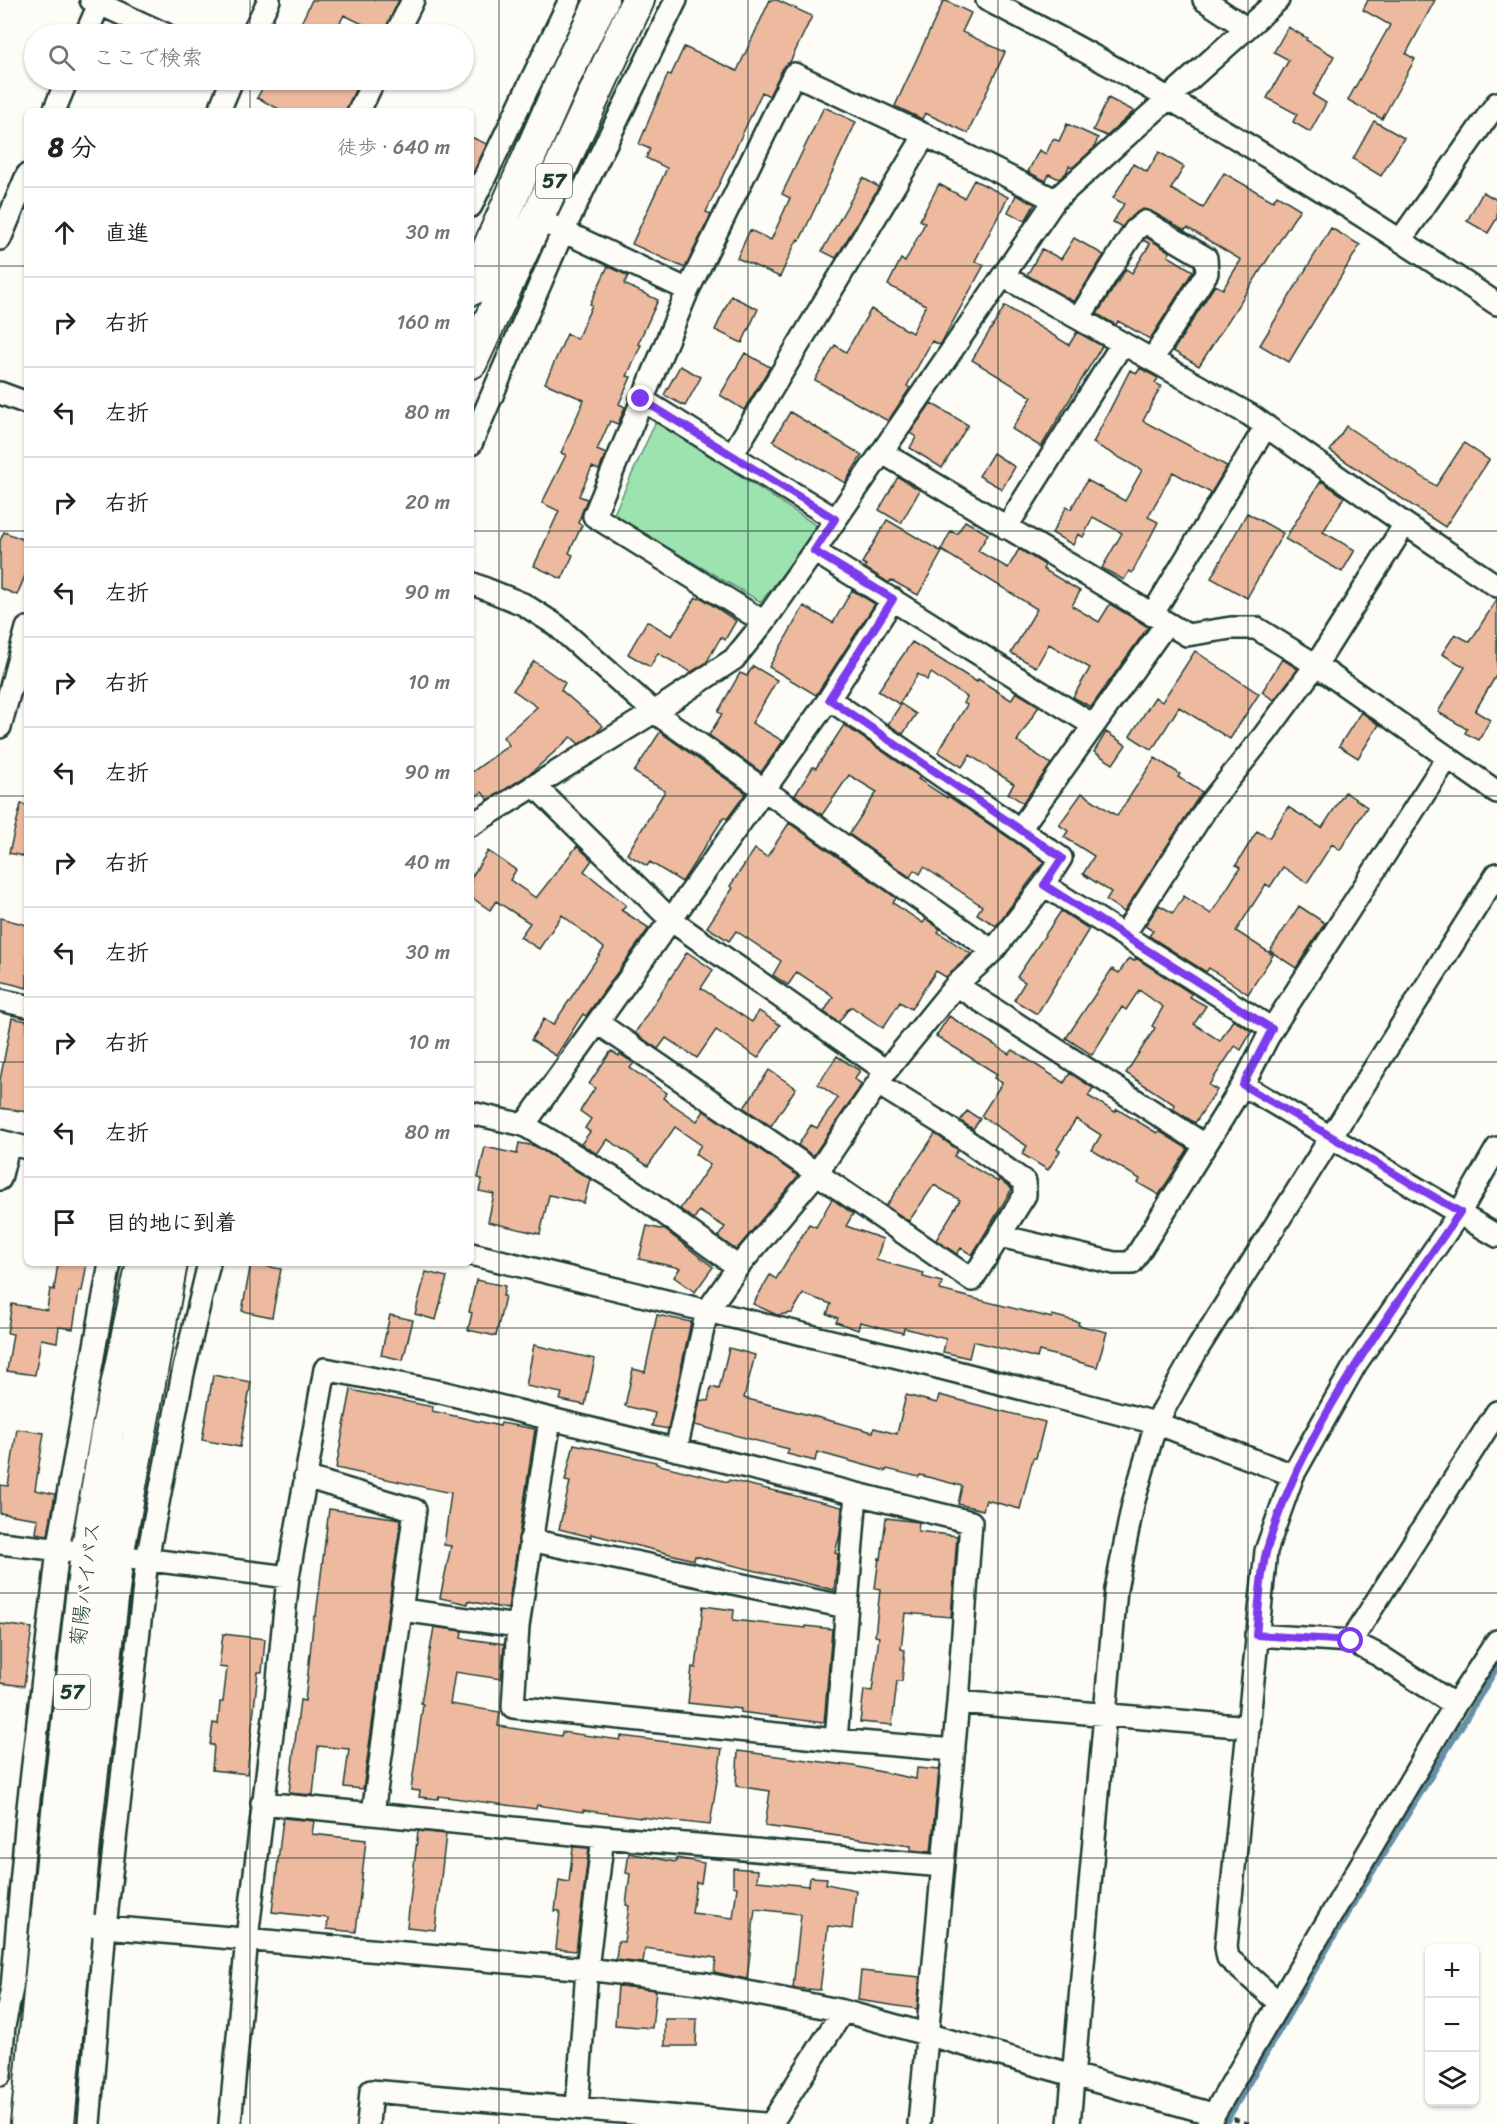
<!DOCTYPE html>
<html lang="ja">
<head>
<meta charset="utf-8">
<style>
	:root { --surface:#fff; --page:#f2f2f2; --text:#202124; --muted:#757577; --line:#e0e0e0 }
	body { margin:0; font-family:Sriracha,"Klee One",sans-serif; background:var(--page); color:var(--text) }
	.controls { position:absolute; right:18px; bottom:18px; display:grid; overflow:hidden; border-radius:9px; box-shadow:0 2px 4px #0004 }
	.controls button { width:54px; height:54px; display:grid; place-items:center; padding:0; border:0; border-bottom:2px solid var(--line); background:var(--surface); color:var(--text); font:30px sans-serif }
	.stop { position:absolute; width:18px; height:18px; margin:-14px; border:4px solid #7c3aed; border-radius:50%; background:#fff }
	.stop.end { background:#7c3aed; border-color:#fff; box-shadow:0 2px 6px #0008 }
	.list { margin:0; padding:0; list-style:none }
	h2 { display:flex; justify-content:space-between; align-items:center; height:78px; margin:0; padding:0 24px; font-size:26px }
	h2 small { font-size:20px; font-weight:400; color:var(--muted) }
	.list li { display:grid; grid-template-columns:39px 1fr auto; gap:18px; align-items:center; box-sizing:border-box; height:90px; padding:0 24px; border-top:2px solid var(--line) }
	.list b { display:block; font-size:22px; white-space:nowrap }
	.list em { font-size:20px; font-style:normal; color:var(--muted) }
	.icon { flex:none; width:33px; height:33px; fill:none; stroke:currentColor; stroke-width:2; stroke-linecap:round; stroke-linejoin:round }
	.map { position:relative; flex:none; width:1497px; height:2124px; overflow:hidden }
	.search { position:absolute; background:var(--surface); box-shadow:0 2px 4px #0004; left:24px; top:24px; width:450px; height:66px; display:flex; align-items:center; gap:15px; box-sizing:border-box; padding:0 21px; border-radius:33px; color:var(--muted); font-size:22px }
	.panel { position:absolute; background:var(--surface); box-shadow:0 2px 4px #0004; left:24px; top:108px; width:450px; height:1158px; border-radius:9px }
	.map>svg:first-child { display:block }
	.green { fill:#9ce3b0; stroke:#5e9072; stroke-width:1.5 }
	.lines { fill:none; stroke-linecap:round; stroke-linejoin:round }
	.stream { stroke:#6690a6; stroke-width:6 }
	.building { fill:#edba9f; stroke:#1f3d34; stroke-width:1.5 }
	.minor-casing { stroke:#1f3d34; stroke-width:26 }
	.highway-casing { stroke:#1f3d34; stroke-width:36 }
	.path { stroke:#1f3d34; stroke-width:4; stroke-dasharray:6 4.5; stroke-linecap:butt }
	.minor { stroke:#fdfcf7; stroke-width:21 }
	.highway { stroke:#fdfcf7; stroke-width:32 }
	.route { stroke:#7c3aed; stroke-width:8 }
	.grid { fill:none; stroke:#1f3d34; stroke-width:1.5; stroke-opacity:0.55 }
	.labels { text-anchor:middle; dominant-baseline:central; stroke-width:4.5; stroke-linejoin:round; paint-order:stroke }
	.shield { fill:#fdfcf7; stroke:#62766e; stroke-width:1.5 }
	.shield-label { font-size:20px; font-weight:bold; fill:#1f3d34 }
	.street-label { font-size:21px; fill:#1f3d34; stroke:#fdfcf7 }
</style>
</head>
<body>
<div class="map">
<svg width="1497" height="2124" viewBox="0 0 1497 2124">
	<rect width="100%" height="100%" fill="#fdfcf7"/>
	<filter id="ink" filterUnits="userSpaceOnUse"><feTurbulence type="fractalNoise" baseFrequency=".0167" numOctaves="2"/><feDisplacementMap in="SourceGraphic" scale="12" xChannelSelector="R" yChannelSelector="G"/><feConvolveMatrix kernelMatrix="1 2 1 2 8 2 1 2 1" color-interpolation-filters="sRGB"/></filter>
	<g filter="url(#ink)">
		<!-- green -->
		<path class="green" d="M656,421L819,527L761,602L613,516Z"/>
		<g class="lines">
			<!-- stream -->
			<path class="stream" d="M1225,2124L1358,1896L1497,1668"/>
		</g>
		<!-- building -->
		<path class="building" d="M312,0H399L383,34L344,15L334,34H296Z
			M770,0H777L812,16L790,62L783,68L769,96L762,92L706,212L711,214L685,268L632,244L667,168L646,158L650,149L639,144L668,74L671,75L684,47L737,71Z
			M944,0L971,13L962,32L1005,52L968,133L925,113L922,119L895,106Z
			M1368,0H1435L1406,54L1415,59L1382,119L1348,100L1390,25L1363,10Z
			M1288,27L1307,38L1306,40L1334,56L1313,95L1326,103L1310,132L1293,122L1297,114L1267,98L1289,60L1274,52Z
			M267,80L278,86L281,80H360L345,111H283L257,98Z
			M1108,98L1134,111L1107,136L1093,130Z
			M824,107L856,122L800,240L798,239L794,246L780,277L737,258L750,230L771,240L790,198L782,194Z
			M1374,121L1404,138L1381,176L1353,159Z
			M1067,124L1098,138L1094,148L1073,167L1069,166L1066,173L1059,179L1049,174L1046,181L1028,172L1039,150L1046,154L1053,139L1059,141Z
			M471,137L487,144L471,177Z
			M1159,152L1184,167L1171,189L1203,208L1224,173L1273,201L1277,195L1300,209L1199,366L1173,351L1215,285L1223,289L1241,260L1188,228L1184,230L1151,211L1143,209L1137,212L1122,227L1113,222L1124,204L1113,198L1133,164L1147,172Z
			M863,178L879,187L836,258L822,251Z
			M974,180L1008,197L975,261L984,265L940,345L932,341L907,386L910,388L888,421L815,380L835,345L846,352L871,309L912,333L926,305L888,285L901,259L905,262L925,223L920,220L939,184L964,198Z
			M1483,192L1497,200V218L1488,233L1467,221Z
			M1016,195L1035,204L1025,221L1008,212Z
			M1331,228L1360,245L1289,362L1260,345Z
			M1146,237L1170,252L1168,256L1193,271L1150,339L1118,321L1116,325L1097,314L1126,269L1132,273L1150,244L1143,240Z
			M1074,238L1104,255L1074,302L1027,275L1042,249L1061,259Z
			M608,266L628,276L624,284L658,300L638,344L641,345L627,376L631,377L619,404L625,407L618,424L610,421L597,450L606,454L599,470L592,467L579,496L587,499L578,523L582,525L569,553L573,555L562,579L534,566L559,511L542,503L566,455L561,453L584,400L545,383L567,334L577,339L592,305L590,304Z
			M731,296L758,309L742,343L715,330Z
			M1005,306L1069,345L1077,332L1102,346L1041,447L1012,429L1032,397L972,360Z
			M745,353L770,367L744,410L720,395Z
			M680,366L701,377L685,406L664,395Z
			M1140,368L1158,378L1155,383L1161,386L1143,421L1227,466L1211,493L1173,472L1148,517L1158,522L1132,573L1129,571L1124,580L1102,568L1122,533L1093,517L1083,537L1078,534L1073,545L1052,533L1067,506L1071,509L1087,480L1125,501L1142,470L1093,443L1130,370L1137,373Z
			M931,403L968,425L942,468L910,448L916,437L910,433Z
			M790,412L862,455L845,483L773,441Z
			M1346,426L1436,486L1464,443L1489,460L1445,527L1330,451Z
			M993,453L1015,467L1002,489L979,476Z
			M898,477L920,490L901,523L879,510Z
			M1321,481L1344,497L1323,532L1355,550L1342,572L1285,539Z
			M1247,513L1283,533L1247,598L1211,578Z
			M887,520L942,552L918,595L891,580L889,583L865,568L866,565L862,563Z
			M965,521L988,534L978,551L1008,568L1019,549L1045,565L1043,569L1080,591L1072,606L1099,622L1110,604L1148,627L1091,707L1073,697L1090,668L1049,644L1036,667L1011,653L1037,609L941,550L951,531L957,534Z
			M4,532L27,541V571L17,595L0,588V541Z
			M852,590L875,604L816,695L769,667L804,606L833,623Z
			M696,597L699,599L700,597L736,621L725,640L721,637L706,663L691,672L658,653L650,667L628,654L647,621L672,636Z
			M1497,599V674L1475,711L1490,720L1479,740L1465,733L1467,729L1438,712L1465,667L1442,654L1455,634L1470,642Z
			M912,642L977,682L978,679L1011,700L1016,692L1039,706L1017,741L1051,764L1023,803L1008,793L1014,784L970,755L962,767L938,752L967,705L964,703L967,697L931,673L927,680L918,674L899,704L878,691Z
			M1195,651L1259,694L1230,739L1179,707L1152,750L1130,736L1155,697L1162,702Z
			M1282,659L1298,669L1274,700L1262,692Z
			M534,661L565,683L561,690L603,726L597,732L579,744L571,737L531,773L488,800L482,792L471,800V773L509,745L503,737L537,707L513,690Z
			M753,666L777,680L752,723L783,741L761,772L709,735L722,714L718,712L740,673L747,676Z
			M901,704L916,714L903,734L888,724Z
			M1361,712L1379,725L1358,758L1339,746Z
			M844,725L920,777L918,779L947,798L948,796L1044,862L996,926L977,914L982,906L924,867L920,874L914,870L910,877L849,834L877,792L849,775L822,815L795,795L813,767L816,768Z
			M660,732L746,793L727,819L724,817L682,882L650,862L647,866L627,854L665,791L634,772Z
			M1106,732L1126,745L1113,764L1094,752Z
			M1155,758L1180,774L1178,777L1202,792L1124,912L1106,900L1111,892L1083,874L1094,856L1064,837L1068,831L1059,825L1082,793L1117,816Z
			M1345,792L1367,807L1340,850L1332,844L1307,883L1283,867L1270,887L1266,884L1236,931L1273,955L1248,994L1209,968L1206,972L1149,936L1153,931L1145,926L1159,905L1173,913L1184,896L1211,914L1240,868L1236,865L1257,831L1269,838L1288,807L1322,828Z
			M21,804L27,805V857L9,853Z
			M789,823L896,898L893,903L923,923L926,919L940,929L938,932L971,954L946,977L936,971L911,1009L900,1002L883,1028L852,1007L849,1008L839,1022L824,1012L833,997L829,993L797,972L788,985L773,975L781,961L736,931L729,941L707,927L733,888L730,886L755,849L767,857Z
			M577,846L592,860L584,871L626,905L621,910L649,928L586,1016L583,1014L556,1056L531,1040L544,1019L553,1025L604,948L562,915L539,949L520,937L530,923L496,901L490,910L471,897V878L488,851L516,870L510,880L536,898Z
			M1299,906L1325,923L1296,968L1270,951Z
			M1061,911L1089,929L1037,1014L1014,1000L1025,982L1017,977Z
			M0,918L27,925V988L0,981Z
			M687,952L713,970L701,988L752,1022L759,1011L780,1025L758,1058L716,1030L697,1058L666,1038L658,1049L635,1033Z
			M1129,958L1134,961L1136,958L1192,994L1190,997L1206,1006L1194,1024L1220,1041L1233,1020L1252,1031L1241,1050L1235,1046L1209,1085L1217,1090L1195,1123L1173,1109L1175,1105L1126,1073L1155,1028L1152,1026L1163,1007L1139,990L1126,1010L1122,1007L1092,1055L1066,1038L1112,969L1119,973Z
			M949,1016L1009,1054L1013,1050L1064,1083L1070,1073L1093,1088L1088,1096L1115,1112L1117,1109L1157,1133L1159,1131L1188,1149L1159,1195L1138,1183L1140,1179L1092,1150L1101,1135L1076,1119L1057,1149L1060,1151L1048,1170L1022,1154L1027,1146L981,1116L1002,1083L994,1078L997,1074L936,1036Z
			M12,1018L27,1021V1112L0,1108V1080Z
			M611,1051L619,1056L620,1054L634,1063L630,1068L667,1093L663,1098L697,1121L704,1111L798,1176L736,1250L718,1237L725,1227L699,1211L694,1219L680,1209L710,1165L695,1154L701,1145L675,1127L648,1166L607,1139L597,1154L581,1144L590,1132L585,1128L591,1119L580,1111L595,1088L589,1084Z
			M837,1056L860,1071L854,1079L862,1084L813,1156L798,1145L811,1125L817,1128L838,1098L818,1084Z
			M769,1070L796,1088L771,1126L744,1108Z
			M967,1111L980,1119L973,1129L960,1121Z
			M935,1134L958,1150L954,1156L998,1182L999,1179L1012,1189L972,1255L961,1248L957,1254L936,1240L960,1200L934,1185L909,1221L886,1206Z
			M519,1143L535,1146L590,1179L584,1203L549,1195L540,1234L488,1222L494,1194L479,1191L482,1179L478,1178L485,1147L517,1154Z
			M832,1199L853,1214L846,1226L883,1239L876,1260L924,1273L923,1277L942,1282L940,1290L1052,1318V1315L1079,1322L1078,1325L1107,1332L1097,1367L1039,1351L1037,1358L973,1341L969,1358L943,1352L946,1339L904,1328L903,1333L860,1322L858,1330L836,1322L838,1318L827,1314L831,1304L803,1294L792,1313L777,1315L753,1304L770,1275L776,1279L809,1224L816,1227Z
			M647,1226L665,1230L713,1267L695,1292L674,1277L680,1268L639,1259Z
			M58,1263H87L82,1291H79L73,1329L59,1327L57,1342L41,1339L35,1375L7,1371L13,1334L7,1333L12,1304L47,1310L50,1289L54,1290Z
			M251,1263L281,1269L272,1317L242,1311Z
			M426,1272L447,1277L436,1320L415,1314Z
			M476,1280L505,1286L503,1296H505L496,1336L468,1330L472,1313L469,1312Z
			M390,1315L413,1320L403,1360L381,1355Z
			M657,1315L691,1322L668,1429L652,1426L655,1413L625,1406L633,1369L645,1372Z
			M534,1345L595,1359L585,1405L560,1400L562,1393L526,1386Z
			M729,1348L755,1355L744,1398L873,1432L874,1428L897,1434L906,1395L937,1403L939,1395L1045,1422L1036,1458H1033L1020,1509L986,1500L983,1510L958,1504L962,1486L920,1475L919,1477L887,1469L886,1471L817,1452L815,1461L787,1454L789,1449L695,1425L700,1400L708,1401L711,1387L719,1389Z
			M213,1375L251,1382L240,1447L202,1440Z
			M351,1390L433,1407L432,1411L500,1426L501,1423L535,1429L508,1609L468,1601V1604L440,1598L451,1546L444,1545L451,1493L336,1468Z
			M17,1429L44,1433L35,1490L55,1494L48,1535L36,1533L38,1519L0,1513V1485L8,1486Z
			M574,1444L656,1462V1464L728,1482L729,1480L842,1507L840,1534L835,1553L838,1554L834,1590L695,1556L694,1560L591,1534V1537L559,1529L570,1482L565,1481Z
			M329,1509L401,1519L363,1789L344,1787L349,1749L318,1746L313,1795L289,1793L300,1700L305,1701L314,1616H316Z
			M886,1518L919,1522L918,1531L957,1536L951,1617L905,1613L901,1649L905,1650L902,1681H897L892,1725L860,1722L864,1690L872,1691L879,1637L875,1636L880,1589L875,1588L879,1558L881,1559Z
			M703,1606L734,1610L733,1620L806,1628V1626L832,1629L824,1723L740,1712L741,1709L688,1703L692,1667L696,1668Z
			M0,1624L32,1628L24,1686L0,1683Z
			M434,1627L462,1631L461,1638L504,1644L501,1679L455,1672L450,1704L500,1712L498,1726L561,1736L562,1732L620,1740L621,1736L722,1749L710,1825L640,1817V1818L583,1810V1812L537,1805L536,1809L439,1796L438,1799L419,1797L420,1791L411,1790L423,1704L421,1703Z
			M223,1634L265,1639L262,1672H258L247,1774L212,1770L214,1745H210L213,1723L218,1724L220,1702H223L227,1668L219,1667Z
			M738,1751L853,1766L916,1779L917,1768L939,1770L931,1852L911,1850V1846L765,1826L770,1791L736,1786Z
			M283,1818L314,1821L312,1834L366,1840L356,1932L327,1929L328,1918L272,1912Z
			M418,1831L446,1834L435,1930L407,1927Z
			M573,1847L589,1848L576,1951L556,1949L560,1911H555L559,1880L569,1882Z
			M629,1853L676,1862V1858L704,1863L701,1883L696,1882L692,1913L733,1918L737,1887L733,1886V1868L758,1870L757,1881L809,1886L810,1877L827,1878L826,1884L856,1890L852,1929L828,1926L820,1990L793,1988L801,1914L755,1909L747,1979L714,1972L716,1958L645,1948L643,1963L616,1960L618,1941L624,1942L629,1906L626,1905L630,1874L626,1873Z
			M861,1971L920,1977L917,2009L858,2000Z
			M618,1986L656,1990L652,2028L615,2025Z
			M665,2019H697L696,2046H665Z"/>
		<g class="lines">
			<!-- minor casing -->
			<g class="minor-casing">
				<path id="minor" d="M91,0L165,34
					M987,0C1163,89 1333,194 1497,304
					M1204,0L1237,22L1244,30
					M86,34L101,0
					M252,34L269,0
					M396,34L413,0
					M54,111L67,80
					M219,111L232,80
					M359,111L374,80
					M471,206L570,0
					M550,225L688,290
					M0,239L27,175
					M1401,239L1497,103
					M1003,276L1250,415L1405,524L1497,586
					M1079,318L1135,230L1145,222L1206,258L1207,273L1152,360
					M0,393L27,403
					M641,399L835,519
					M471,444L563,231L676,0
					M883,453L1187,635L1231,628H1256L1316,665L1497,792
					M732,455L925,135
					M1006,528L1122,344
					M814,551L1093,725
					M471,583L523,604L556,625L654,712L993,951
					M1152,615L1266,426
					M764,622L594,516L688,290L794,74L925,135L1055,200
					M0,727L27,628
					M534,785L672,921L886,1071
					M471,825L654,712L734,659L764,622L814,551L1055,200L1278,0
					M1020,829L1166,624
					M1044,885L1272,1029
					M1124,935L1209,804L1265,734L1316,665L1405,524
					M956,985L1205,1145
					M0,1000L27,1006
					M598,1023L972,1280L1025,1195V1182L946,1126L878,1084
					M1243,1085L1497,1236
					M471,1113L524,1125L628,1187L738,1267
					M524,1125L829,699L893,599
					M0,1141L27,1148
					M0,1179L9,1143
					M1000,1236L1114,1263H1132L1243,1085L1272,1029L1448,757
					M471,1254L906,1359L1156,1423L1293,1475
					M550,1420L518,1626L513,1707L836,1740L954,1750
					M676,1450L707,1311L738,1267L817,1173L886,1071L956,985L993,951L1044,885L1061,858L829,699
					M305,1477L415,1510L373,1813
					M530,1540L846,1607
					M0,1543L71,1551
					M134,1558L288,1577
					M402,1610L518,1626
					M1256,1635L1351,1641L1380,1656L1455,1705
					M1351,1641L1497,1412
					M958,1702L1249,1727
					M836,1740L856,1494
					M262,1803L603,1837L943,1866
					M76,1923L105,1927L587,1969L707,1984L843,2011L1213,2114
					M1279,2003L1228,1958L1226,1947L1266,1551L1293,1475L1355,1365L1460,1212L1497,1148
					M0,2075L4,2026L12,1988L27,1816L58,1550L110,1263
					M577,2108L587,1969L603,1837
					M89,2124L105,1927L147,1560L183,1373L209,1263
					M230,2124L247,1938L276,1701L288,1577L325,1369L441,1392L971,1522L958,1702L919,2124
					M368,2124L371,2091L764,2124
					M771,2124L843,2011
					M1069,2124L1116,1589L1133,1504L1156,1423L1198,1348L1497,874
					M1208,2124L1455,1705L1497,1641"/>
			</g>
			<!-- highway casing -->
			<g class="highway-casing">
				<path id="highway" d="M471,289L563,80L602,0
					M471,362L638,0
					M27,2124L56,1830L87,1553L107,1433L143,1263
					M58,2124L85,1831L117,1556L171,1263"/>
			</g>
			<!-- path -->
			<path class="path" d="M1233,2119L1250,2124"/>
			<!-- minor -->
			<use href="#minor" class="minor"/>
			<!-- highway -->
			<use href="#highway" class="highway"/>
		</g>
	</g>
	<g class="lines" filter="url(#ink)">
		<!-- route -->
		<path class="route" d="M641,399L835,519L814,551L893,599L829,699L1062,858L1044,885L1272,1029L1243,1085L1460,1212C1388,1318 1304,1425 1267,1549C1260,1572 1259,1610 1256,1635L1351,1641"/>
	</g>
	<!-- grid -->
	<path class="grid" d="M250,0V34M499,0V2124M748,0V2124M998,0V2124M1248,0V2124M250,80V111M0,266H27M471,266H1497M0,531H27M471,531H1497M0,796H27M471,796H1497M0,1062H27M471,1062H1497M250,1263V2124M0,1328H1497M0,1593H1497M0,1858H1497"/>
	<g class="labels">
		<!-- shield labels -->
		<g class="shield">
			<rect x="536" y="164" width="36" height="34" rx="4.5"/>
			<rect x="54" y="1675" width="36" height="34" rx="4.5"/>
		</g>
		<g class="shield-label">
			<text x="554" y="181">57</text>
			<text x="72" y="1692">57</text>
		</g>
		<!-- street labels -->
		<g class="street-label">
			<text transform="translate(85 1584) rotate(-83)">菊陽バイパス</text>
		</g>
	</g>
</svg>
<div class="controls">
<button>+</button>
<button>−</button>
<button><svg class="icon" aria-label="layers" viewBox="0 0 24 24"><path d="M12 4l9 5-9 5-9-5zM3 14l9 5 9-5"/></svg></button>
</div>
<div class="stop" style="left:1351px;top:1641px"></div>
<div class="stop end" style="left:641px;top:399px"></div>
<div class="search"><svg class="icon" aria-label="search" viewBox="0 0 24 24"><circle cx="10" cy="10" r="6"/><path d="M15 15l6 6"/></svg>ここで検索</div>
<section class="panel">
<h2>8 分<small>徒歩 · 640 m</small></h2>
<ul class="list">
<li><svg class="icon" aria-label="ahead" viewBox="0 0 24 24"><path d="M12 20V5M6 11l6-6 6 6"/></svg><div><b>直進</b></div><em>30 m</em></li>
<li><svg class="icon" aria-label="right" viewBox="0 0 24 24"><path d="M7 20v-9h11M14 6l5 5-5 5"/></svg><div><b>右折</b></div><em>160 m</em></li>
<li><svg class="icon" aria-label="left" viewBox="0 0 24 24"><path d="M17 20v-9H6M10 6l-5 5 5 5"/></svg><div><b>左折</b></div><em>80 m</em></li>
<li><svg class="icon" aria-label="right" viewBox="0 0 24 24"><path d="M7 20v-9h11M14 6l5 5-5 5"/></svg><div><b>右折</b></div><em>20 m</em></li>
<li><svg class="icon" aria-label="left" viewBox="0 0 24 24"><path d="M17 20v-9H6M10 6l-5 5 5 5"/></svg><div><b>左折</b></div><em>90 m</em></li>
<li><svg class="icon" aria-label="right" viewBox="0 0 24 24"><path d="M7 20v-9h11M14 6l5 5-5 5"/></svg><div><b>右折</b></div><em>10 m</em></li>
<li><svg class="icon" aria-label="left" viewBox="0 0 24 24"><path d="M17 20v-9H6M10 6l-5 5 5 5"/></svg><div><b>左折</b></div><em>90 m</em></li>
<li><svg class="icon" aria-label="right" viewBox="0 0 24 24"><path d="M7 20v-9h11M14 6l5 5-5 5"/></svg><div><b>右折</b></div><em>40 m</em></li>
<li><svg class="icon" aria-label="left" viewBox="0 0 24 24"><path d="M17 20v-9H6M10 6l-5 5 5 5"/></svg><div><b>左折</b></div><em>30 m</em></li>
<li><svg class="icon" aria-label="right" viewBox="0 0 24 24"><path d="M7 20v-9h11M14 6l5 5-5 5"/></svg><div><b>右折</b></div><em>10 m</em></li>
<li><svg class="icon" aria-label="left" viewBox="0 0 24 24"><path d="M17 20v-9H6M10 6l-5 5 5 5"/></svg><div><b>左折</b></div><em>80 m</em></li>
<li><svg class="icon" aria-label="arrive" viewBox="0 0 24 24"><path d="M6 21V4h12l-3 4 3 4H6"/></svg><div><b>目的地に到着</b></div></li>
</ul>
</section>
</div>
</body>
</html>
